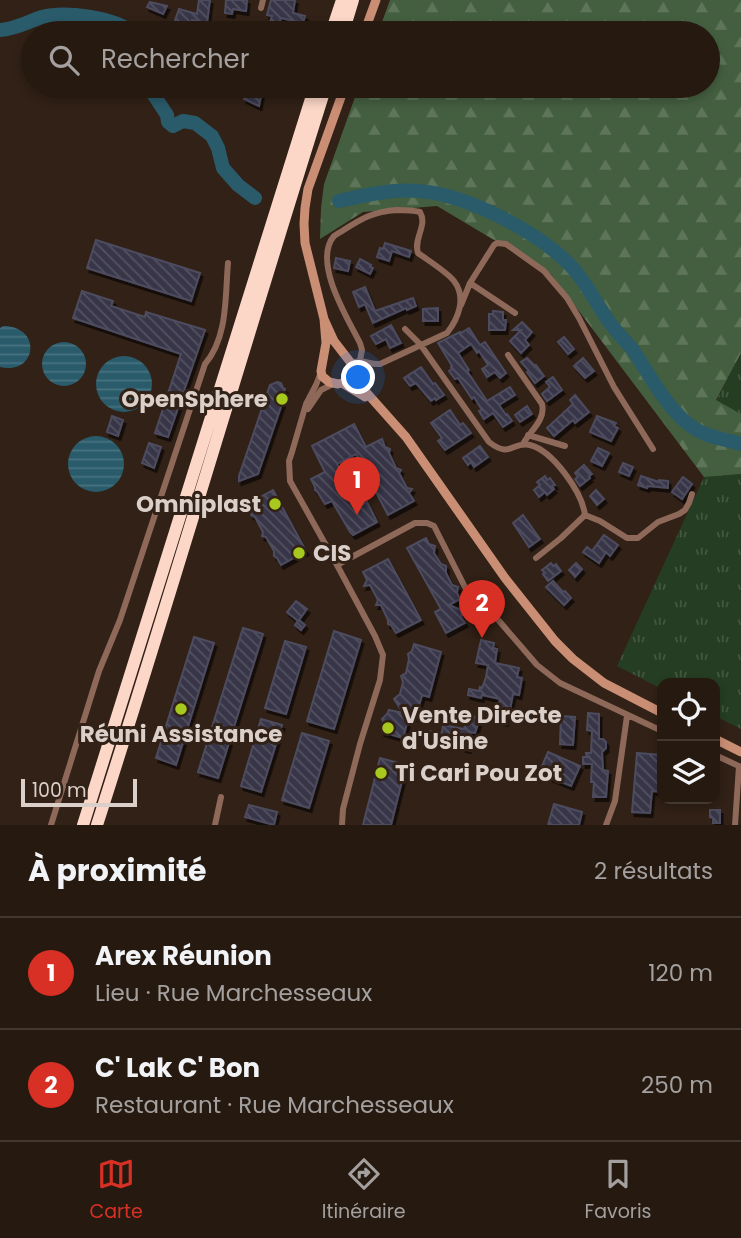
<!DOCTYPE html>
<html lang="fr">
<head>
<meta charset="utf-8">
<style>
	:root { --surface:#251910; --page:#31261e; --text:#f1f3f6; --muted:#a3a09f; --line:#423830; --accent:#d93025 }
	body { margin:0; font-family:Poppins,sans-serif; background:var(--page); color:var(--text) }
	.controls { position:absolute; right:21px; bottom:21px; display:grid; overflow:hidden; border-radius:14px; box-shadow:0 4px 10px #0003 }
	.controls button { width:63px; height:63px; display:grid; place-items:center; padding:0; border:0; border-bottom:2px solid var(--line); background:var(--surface); color:var(--text); font:35px sans-serif }
	.scale { position:absolute; left:21px; bottom:18px; width:116px; box-sizing:border-box; padding-left:7px; border:4px solid #dbd0c9; border-top:0; font-size:19px; line-height:24px; white-space:nowrap; color:#dbd0c9; -webkit-text-stroke:5px #312116; paint-order:stroke }
	.you { position:absolute; left:359px; top:378px; width:24px; height:24px; margin:-18px; border:5px solid #fff; border-radius:50%; background:#1a73e8; box-shadow:0 0 0 10px #1a73e833 }
	.badge { display:grid; place-items:center; width:46px; height:46px; border-radius:50%; background:var(--accent); color:#fff; font-size:23px; font-weight:700 }
	.pin { position:absolute; translate:-50% -58px; filter:drop-shadow(0 2px 4px #0008) }
	.pin::after { content:''; position:absolute; top:37px; width:24px; height:21px; background:inherit; clip-path:polygon(0 0,100% 0,50% 100%) }
	.list { margin:0; padding:0; list-style:none }
	h2 { display:flex; justify-content:space-between; align-items:center; height:91px; margin:0; padding:0 28px; font-size:30px }
	h2 small { font-size:23px; font-weight:400; color:var(--muted) }
	.list li { display:grid; grid-template-columns:46px 1fr auto; gap:21px; align-items:center; box-sizing:border-box; height:112px; padding:0 28px; border-top:2px solid var(--line) }
	.list b { display:block; font-size:26px; white-space:nowrap }
	.list p { margin:0; font-size:23px; white-space:nowrap; color:var(--muted) }
	.list em { font-size:23px; font-style:normal; color:var(--muted) }
	.icon { flex:none; width:38px; height:38px; fill:none; stroke:currentColor; stroke-width:2; stroke-linecap:round; stroke-linejoin:round }
	.map { position:relative; flex:none; width:741px; height:825px; overflow:hidden }
	.search { position:absolute; background:var(--surface); box-shadow:0 4px 10px #0003; left:21px; right:21px; top:21px; height:77px; display:flex; align-items:center; gap:18px; box-sizing:border-box; padding:0 24px; border-radius:38px; color:var(--muted); font-size:26px }
	.sheet { height:315px; background:var(--surface) }
	nav { display:flex; justify-content:space-around; align-items:center; box-sizing:border-box; height:98px; border-top:2px solid var(--line); background:var(--surface); font-size:19px; color:var(--muted) }
	nav a { display:grid; justify-items:center; gap:4px }
	nav .on { color:var(--accent) }
	.map>svg:first-child { display:block }
	.grass { fill:url(#grass-tufts) }
	.forest { fill:url(#forest-firs) }
	.water { fill:url(#water-rules) }
	.lines { fill:none; stroke-linecap:round; stroke-linejoin:round }
	.river { stroke:#2a5b6b; stroke-width:14 }
	.building { fill:url(#building-back-hatch); stroke:#4d4c5f; stroke-width:2; filter:url(#shadow) }
	.street { stroke:#8e6859; stroke-width:6 }
	.secondary { stroke:#ca8e75; stroke-width:9 }
	.highway { stroke:#fcd7c7; stroke-width:12 }
	.poi-dot { fill:#a7c81f; stroke:#312116; stroke-width:2.5 }
	.labels { text-anchor:middle; dominant-baseline:central; stroke-width:6; stroke-linejoin:round; paint-order:stroke }
	.poi-label { font-size:23px; font-weight:bold; fill:#dbd0c9; stroke:#312116; text-anchor:start }
</style>
</head>
<body>
<div class="map">
<svg width="741" height="825" viewBox="0 0 741 825">
	<defs>
		<pattern id="grass-tufts" width="24" height="20" patternUnits="userSpaceOnUse" patternTransform="scale(1.75)"><rect width="24" height="20" fill="#253d22"/><path d="M3 7l-1-3M5 7V3M7 7l1-3M15 17l-1-3M17 17v-4M19 17l1-3" fill="none" stroke="#445841"/></pattern>
		<pattern id="forest-firs" width="22" height="20" patternUnits="userSpaceOnUse" patternTransform="scale(1.75)"><rect width="22" height="20" fill="#445f40"/><path d="M5 1l3.5 6h-7zM16 11l3.5 6h-7z" fill="#5e755a"/></pattern>
		<pattern id="water-rules" width="6" height="5" patternUnits="userSpaceOnUse" patternTransform="scale(1.75)"><rect width="6" height="5" fill="#2a5b6b"/><path d="M0 2.5h6" fill="none" stroke="#48727f"/></pattern>
		<pattern id="building-back-hatch" width="6" height="6" patternUnits="userSpaceOnUse" patternTransform="scale(1.75)"><rect width="6" height="6" fill="#373648"/><path d="M-1 5l2 2M0 0l6 6M5-1l2 2" fill="none" stroke="#535261"/></pattern>
		<filter id="shadow"><feDropShadow dx="2.5" dy="4" stdDeviation="0" flood-color="#0009"/></filter>
	</defs>
	<rect width="100%" height="100%" fill="#312116"/>
	<!-- grass -->
	<path class="grass" d="M741,353V414L716,401Z
		M741,474V729L715,716V683H662V689L617,666L704,477Z"/>
	<!-- forest -->
	<path class="forest" d="M390,0H741V353L716,400L741,414V474L704,477L551,274L437,206L363,212L320,239L321,208L324,184L359,86H708V33H378Z"/>
	<!-- water -->
	<path class="water" d="M3,326C43,326 37,376 0,367V328Z
		M42 364a22 22 0 1 1 44 0a22 22 0 1 1-44 0Z
		M96 384a28 28 0 1 1 56 0a28 28 0 1 1-56 0Z
		M68 464a28 28 0 1 1 56 0a28 28 0 1 1-56 0Z"/>
	<g class="lines">
		<!-- river -->
		<path class="river" d="M0,30C16,29 27,22 42,17C65,11 114,17 133,33
			M148,86L167,115L168,122L173,126L183,121L195,123L212,136L218,148L223,168L238,185L255,198
			M339,201C365,195 392,189 418,191C466,194 536,231 569,264C585,280 594,300 606,317C613,329 624,339 633,350C648,373 669,411 691,426C705,437 724,439 741,444"/>
	</g>
	<!-- building -->
	<path class="building" d="M199,0H210L207,23L192,20L189,33H176L177,27L173,26L179,9L197,14Z
		M226,0H247L246,11L233,9L232,14L225,13Z
		M271,0H295L293,13L305,16L303,23L281,18L276,33L267,32L272,16L267,15Z
		M150,2L167,6L163,14L147,7Z
		M246,86H263L259,106L244,99Z
		M96,240L200,273L191,301L87,268Z
		M385,243L411,251L409,257L392,251L389,261L377,257L380,248L383,249Z
		M336,258L350,261L348,271L334,268Z
		M360,259L371,265L370,267L373,268L370,274L356,267Z
		M365,287L375,311L413,298L416,306L407,310L406,308L373,323L365,304L359,307L353,292Z
		M82,291L113,301L111,306L145,317L146,312L205,330L168,437L155,433L181,354L73,318Z
		M438,308V321H423V309Z
		M493,311L503,312V320H506L505,330H489V314H493Z
		M522,322L532,332L525,340L529,345L521,353L510,341L521,330H513Z
		M391,325L401,343L390,348L386,339L376,344L371,336Z
		M469,328L480,345L485,342L506,373L500,378L495,372L487,377L482,369L488,365L479,351L477,353L471,344L458,353L469,370L467,371L487,401L510,387L515,395L499,405L506,415L507,414L512,421L503,427L493,413L484,419L479,411L482,410L474,397L472,399L458,378L455,379L449,371L452,369L451,367L452,366L438,343L460,332L461,333Z
		M564,337L574,349L568,354L558,342Z
		M527,358L535,366L536,365L544,376L535,383L527,372L529,371L521,362Z
		M583,358L594,371L585,378L574,366Z
		M421,367L433,384L435,383L444,395L436,400L435,398L431,401L416,383L410,386L404,378Z
		M553,377L562,390L547,401L542,394L550,387L546,382Z
		M277,382L281,383L283,388L285,389L282,398H284L258,474L239,481V476L270,385Z
		M575,395L589,412L575,423L573,420L554,436L547,428L573,404L570,400Z
		M527,406L532,414L520,422L515,415Z
		M450,410L460,425L463,423L471,433L445,450L438,441L442,438L431,423Z
		M112,416L123,420L118,436L107,432Z
		M597,416L616,423L614,426L618,428L611,441L590,432Z
		M354,424L366,447L382,439L385,447L390,449L389,453L396,468L401,470L399,473L407,488L412,489L409,493L414,501L388,515L356,454L337,464L359,506L367,502L377,522L353,535L350,532L332,501L325,504L317,491L315,490V487L311,479L325,472L312,446Z
		M149,443L161,447L154,468L142,463Z
		M480,446L488,457L474,467L471,462L468,465L463,458Z
		M598,448L609,453L602,466L591,461Z
		M623,463L633,467L629,476L619,472Z
		M584,465L592,474L589,476L590,478L580,486L575,479L578,477L575,473Z
		M545,476L547,480L550,478L555,485L552,486L554,489L547,495L545,492L539,497L534,490L540,485L537,482Z
		M641,476L659,482V480L668,481V488L648,486L647,488L638,485Z
		M683,477L692,484L682,499L672,492Z
		M273,490L306,551L281,565L277,558L274,556V551L266,537L262,536L263,532L255,517L251,515L252,512L248,504Z
		M596,490L604,499L597,505L590,496Z
		M523,515L540,539L529,547L513,523Z
		M604,535L618,545L610,556L606,552L599,563L583,552L587,547L592,551Z
		M426,538L429,544L435,546L434,553L441,564L446,566V573L452,585L458,587L457,593L460,599L449,605L461,610L462,613L461,617L465,623L446,633L435,612L441,609L407,548Z
		M388,559L421,620L396,633L391,625L388,624V620L381,605H376L378,600L370,585L364,586L367,580L363,572Z
		M551,563L553,566L556,564L561,571L548,581L543,574L545,573L542,570Z
		M576,563L582,569L575,577L569,570Z
		M553,581L563,592L565,591L571,598L564,605L546,587Z
		M296,601L307,609L299,620L305,625L301,630L295,625L298,621L287,612Z
		M243,628L263,634L218,778L198,772Z
		M334,631L361,640L334,729L307,721Z
		M194,637L214,643L176,765L156,758Z
		M481,640L494,643L493,648L497,649L495,663L519,668L517,677L522,678L519,695L513,694L509,715H506L505,722L496,720L500,699L482,695L481,698L468,695L469,689L479,691L480,687L482,688L486,677L488,665L476,663Z
		M285,641L306,647L286,714L265,708Z
		M414,644L441,652L429,697L422,695L416,717L409,716L403,738L382,732L384,724L382,719L387,714L389,710L403,713L394,699L400,694L403,682L401,676L406,673L409,659L408,654L412,651Z
		M588,713L599,714V739H603L606,742V748L602,752L603,770L608,771L606,797H593L594,782H591L592,764H583V757H587L586,753H591L592,731L587,730Z
		M468,715L480,718L475,733L471,732L468,749L440,742V745L424,742L425,736L429,731L442,733L443,725L464,729Z
		M561,716L575,717L573,745L560,744Z
		M261,719L282,725L261,792L241,786Z
		M302,733L329,741L309,808L282,800Z
		M548,752L580,766L571,786L539,773Z
		M637,753L662,755V792L652,791L650,813L632,812Z
		M380,758L406,765L391,825H363Z
		M554,804L582,812L579,825H548Z
		M249,805L277,812L274,825L245,817Z
		M710,810H720V823H713V818L710,817Z"/>
	<g class="lines">
		<!-- street -->
		<path class="street" d="M261,8L263,0
			M470,283L515,313
			M461,305L470,283L494,245L497,243L506,244L544,271L567,298L579,318L614,387L653,449
			M405,329L420,344L489,442C511,459 512,441 530,445C553,451 582,492 585,515L600,521L627,538H638L658,522L679,514L685,510L689,503L692,494
			M508,355L542,404C546,420 530,431 523,444
			M351,363C365,358 368,365 380,364L447,333C458,319 467,298 454,281C447,272 429,261 418,253C413,238 428,226 420,212C412,210 405,210 397,210C368,212 357,222 334,236C312,262 348,319 360,343L362,350L360,360
			M321,372L316,385L306,404L292,452L289,461L290,481L337,565L375,636L383,655L380,680L360,744L343,809L342,825
			M308,409L321,390L333,384
			M528,435L565,446
			M536,558L561,538L585,515
			M337,565L415,523H427L434,526L471,599L488,608L537,665L560,683L662,731
			M715,755L741,767
			M51,825L99,671L120,620L205,364C228,337 225,297 228,263
			M215,825L221,797
			M606,825L615,801L627,716
			M735,825L739,766"/>
		<!-- secondary -->
		<path class="secondary" d="M364,33L376,0
			M345,86L308,189L305,208L304,224L305,243L324,319L326,343L321,371L322,376L329,382L338,384L342,383L365,397
			M324,319L334,341L351,363V373L358,383L406,437L505,578L555,641L573,659L604,683L662,713
			M715,739L741,752"/>
		<!-- highway -->
		<path class="highway" d="M331,33L342,0
			M343,33L353,0
			M83,825L315,86
			M97,825C176,579 248,332 326,86"/>
	</g>
	<!-- markers -->
	<g class="poi-dot">
		<circle cx="282" cy="399" r="7"/>
		<circle cx="275" cy="504" r="7"/>
		<circle cx="299" cy="553" r="7"/>
		<circle cx="181" cy="709" r="7"/>
		<circle cx="388" cy="728" r="7"/>
		<circle cx="381" cy="773" r="7"/>
	</g>
	<g class="labels">
		<!-- poi labels -->
		<g class="poi-label">
			<text x="268" y="399" text-anchor="end">OpenSphere</text>
			<text x="261" y="504" text-anchor="end">Omniplast</text>
			<text x="313" y="553">CIS</text>
			<text x="402" y="715">Vente Directe<tspan x="402" dy="26">d'Usine</tspan></text>
			<text x="181" y="734" text-anchor="middle">Réuni Assistance</text>
			<text x="395" y="773">Ti Cari Pou Zot</text>
		</g>
	</g>
</svg>
<div class="controls">
<button><svg class="icon" aria-label="locate" viewBox="0 0 24 24"><circle cx="12" cy="12" r="6"/><path d="M12 2v4M12 18v4M2 12h4M18 12h4"/></svg></button>
<button><svg class="icon" aria-label="layers" viewBox="0 0 24 24"><path d="M12 4l9 5-9 5-9-5zM3 14l9 5 9-5"/></svg></button>
</div>
<div class="scale">100 m</div>
<div class="you"></div>
<div class="pin badge" style="left:357px;top:515px">1</div>
<div class="pin badge" style="left:482px;top:638px">2</div>
<div class="search"><svg class="icon" aria-label="search" viewBox="0 0 24 24"><circle cx="10" cy="10" r="6"/><path d="M15 15l6 6"/></svg>Rechercher</div>
</div>
<section class="sheet">
<h2>À proximité<small>2 résultats</small></h2>
<ul class="list">
<li><span class="badge">1</span><div><b>Arex Réunion</b><p>Lieu · Rue Marchesseaux</p></div><em>120 m</em></li>
<li><span class="badge">2</span><div><b>C' Lak C' Bon</b><p>Restaurant · Rue Marchesseaux</p></div><em>250 m</em></li>
</ul>
</section>
<nav>
<a class="on"><svg class="icon" aria-label="map" viewBox="0 0 24 24"><path d="M3 6l6-2 6 2 6-2v14l-6 2-6-2-6 2zM9 4v14M15 6v14"/></svg>Carte</a>
<a><svg class="icon" aria-label="directions" viewBox="0 0 24 24"><path d="M12 3l9 9-9 9-9-9zM9 14v-3h6M13 9l2 2-2 2"/></svg>Itinéraire</a>
<a><svg class="icon" aria-label="saved" viewBox="0 0 24 24"><path d="M7 4h10v16l-5-4-5 4z"/></svg>Favoris</a>
</nav>
</body>
</html>
